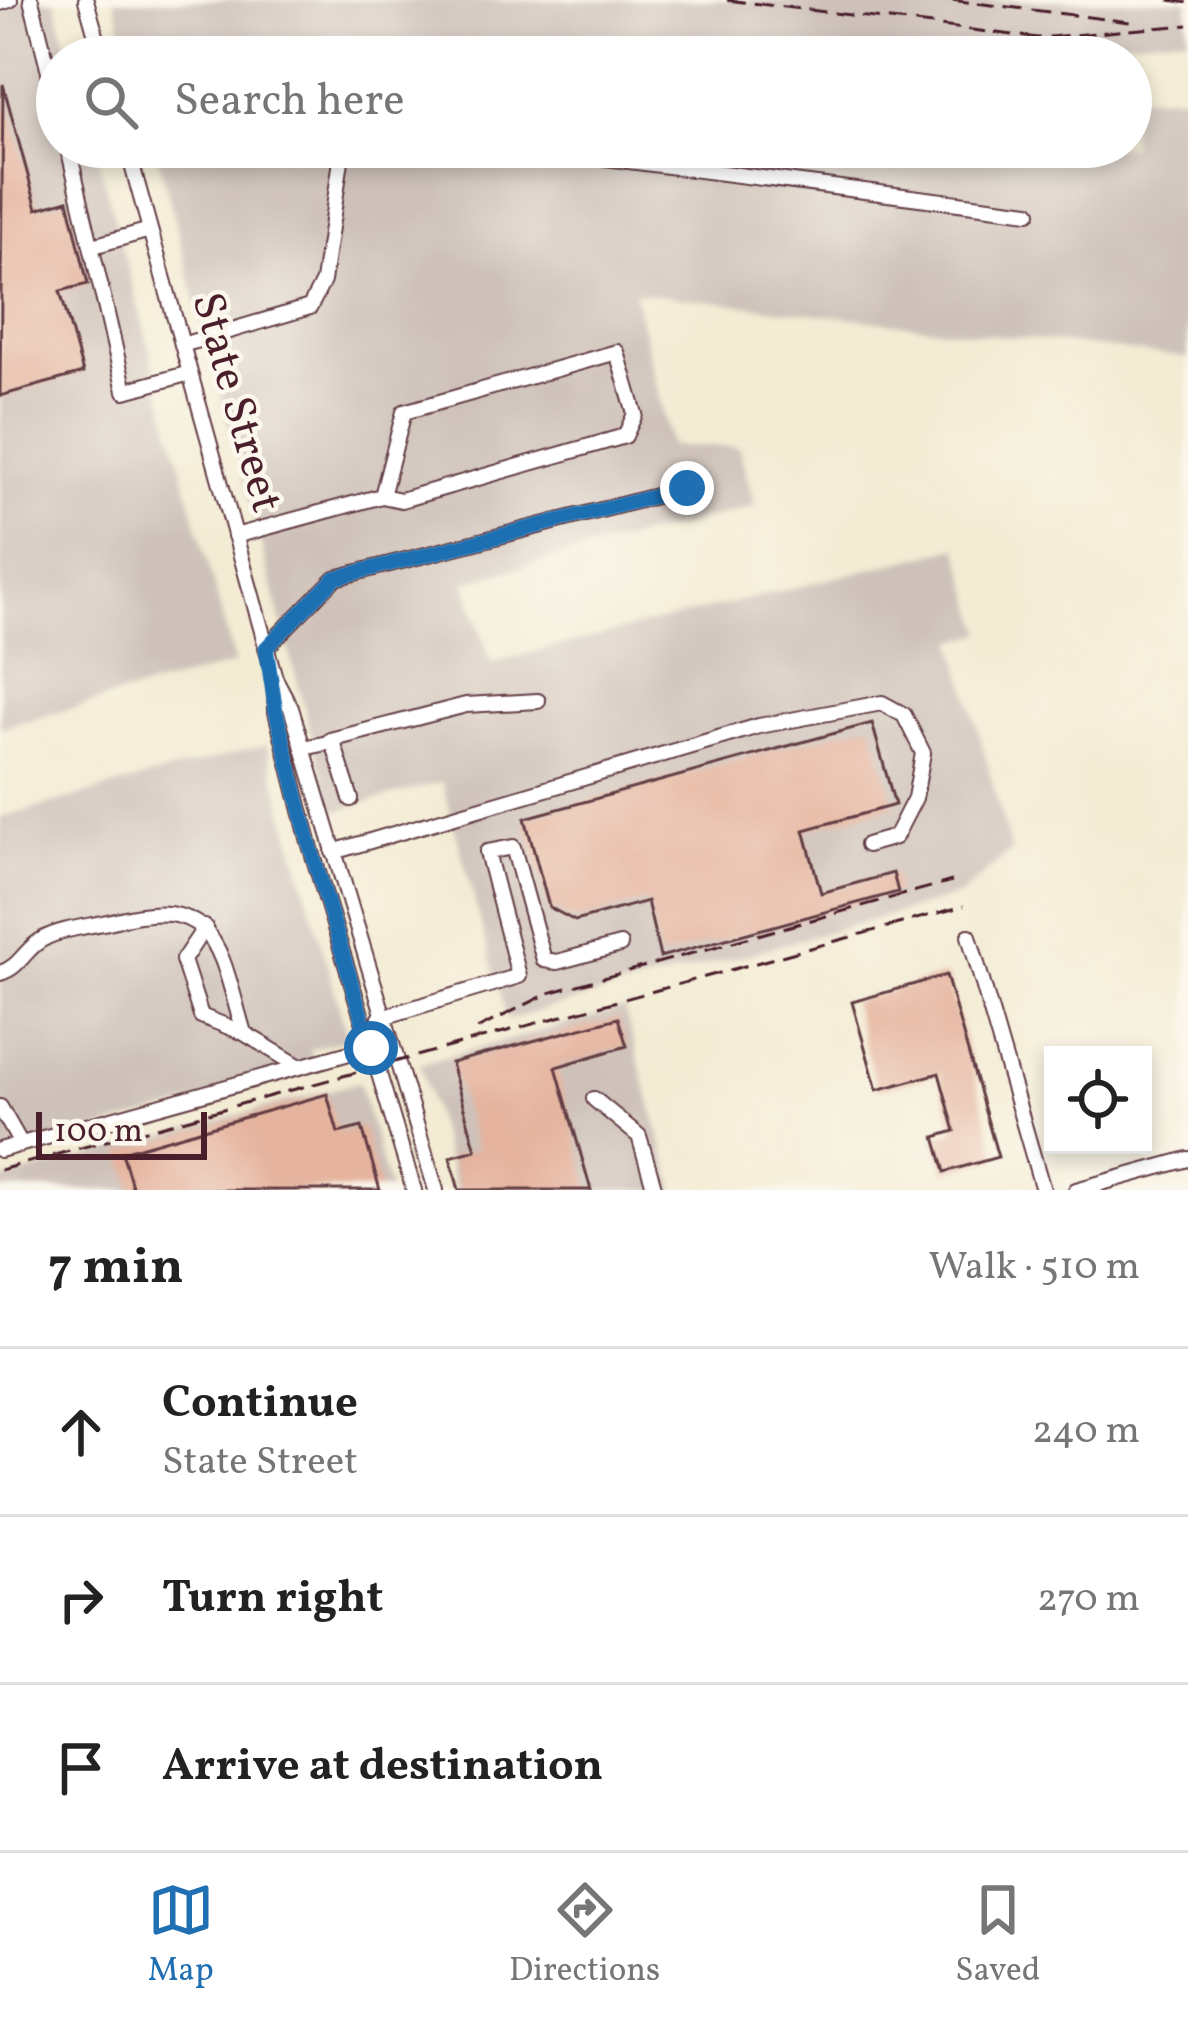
<!DOCTYPE html>
<html lang="en">
<head>
<meta charset="utf-8">
<style>
	:root { --surface:#fff; --page:#f6f6f6; --text:#222; --muted:#767676; --line:#e0e0e0; --accent:#1f6fb2 }
	body { margin:0; font-family:Vollkorn,serif; background:var(--page); color:var(--text) }
	.controls { position:absolute; right:36px; bottom:36px; display:grid; overflow:hidden; border-radius:0px; box-shadow:0 6px 18px #0003 }
	.controls button { width:108px; height:108px; display:grid; place-items:center; padding:0; border:0; border-bottom:3px solid var(--line); background:var(--surface); color:var(--text); font:60px sans-serif }
	.scale { position:absolute; left:36px; bottom:30px; width:171px; box-sizing:border-box; padding-left:12px; border:6px solid #4a1f2b; border-top:0; font-size:33px; line-height:42px; white-space:nowrap; color:#4a1f2b; -webkit-text-stroke:9px #fbf7ec; paint-order:stroke }
	.stop { position:absolute; width:36px; height:36px; margin:-27px; border:9px solid #1f6fb2; border-radius:50%; background:#fff }
	.stop.end { background:#1f6fb2; border-color:#fff; box-shadow:0 3px 12px #0008 }
	.list { margin:0; padding:0; list-style:none }
	h2 { display:flex; justify-content:space-between; align-items:center; height:156px; margin:0; padding:0 48px; font-size:51px }
	h2 small { font-size:39px; font-weight:400; color:var(--muted) }
	.list li { display:grid; grid-template-columns:78px 1fr auto; gap:36px; align-items:center; box-sizing:border-box; height:168px; padding:0 48px; border-top:3px solid var(--line) }
	.list b { display:block; font-size:45px; white-space:nowrap }
	.list p { margin:0; font-size:39px; white-space:nowrap; color:var(--muted) }
	.list em { font-size:39px; font-style:normal; color:var(--muted) }
	.icon { flex:none; width:66px; height:66px; fill:none; stroke:currentColor; stroke-width:2; stroke-linecap:round; stroke-linejoin:round }
	.map { position:relative; flex:none; width:1188px; height:1190px; overflow:hidden }
	.search { position:absolute; background:var(--surface); box-shadow:0 6px 18px #0003; left:36px; right:36px; top:36px; height:132px; display:flex; align-items:center; gap:30px; box-sizing:border-box; padding:0 42px; border-radius:66px; color:var(--muted); font-size:45px }
	.sheet { height:660px; background:var(--surface) }
	nav { display:flex; justify-content:space-around; align-items:center; box-sizing:border-box; height:168px; border-top:3px solid var(--line); background:var(--surface); font-size:33px; color:var(--muted) }
	nav a { display:grid; justify-items:center; gap:6px }
	nav .on { color:var(--accent) }
	.map>svg:first-child { display:block }
	.industrial { fill:#cec1b9 }
	.building { fill:#e5b39e }
	.lines { fill:none; stroke-linecap:round; stroke-linejoin:round }
	.minor-casing { stroke:#633e44; stroke-width:18 }
	.minor { stroke:#fff; stroke-width:14 }
	.rail { stroke:#4a1f2b; stroke-width:3; stroke-dasharray:18 9; stroke-linecap:butt }
	.route { stroke:#1f6fb2; stroke-width:15 }
	.labels { text-anchor:middle; dominant-baseline:central; stroke-width:9; stroke-linejoin:round; paint-order:stroke }
	.street-label { font-size:45px; fill:#4a1f2b; stroke:#fbf7ec }
</style>
</head>
<body>
<div class="map">
<svg width="1188" height="1190" viewBox="0 0 1188 1190">
	<rect width="100%" height="100%" fill="#fbf7ec"/>
	<filter id="ink" filterUnits="userSpaceOnUse"><feTurbulence type="fractalNoise" baseFrequency=".00833" numOctaves="2"/><feDisplacementMap in="SourceGraphic" scale="24" xChannelSelector="R" yChannelSelector="G"/><feConvolveMatrix kernelMatrix="1 2 1 2 8 2 1 2 1" color-interpolation-filters="sRGB"/></filter>
	<filter id="wash" filterUnits="userSpaceOnUse"><feTurbulence type="fractalNoise" baseFrequency=".004" numOctaves="4" result="noise"/><feDisplacementMap in="SourceGraphic" scale="48" xChannelSelector="R" yChannelSelector="G"/><feGaussianBlur stdDeviation="2.7" result="paint"/><feColorMatrix in="noise" values="0 0 0 0 0 0 0 0 0 0 0 0 0 0 0 0 0 1.4 0 .05"/><feComposite in="paint" operator="in"/></filter>
	<g filter="url(#wash)">
		<rect width="100%" height="100%" fill="#f3ebd3"/>
		<!-- industrial -->
		<path class="industrial" d="M0,0H55L70,57H57V147H95L235,664L0,728Z
			M114,0H1188V36L1092,44L1088,57H130Z
			M1188,95V358L634,292L671,446L739,447L755,506L465,582L491,663L958,547L984,633L954,641L1011,851L959,896L507,1020L442,782L332,812L155,147H1131V96Z
			M266,745L348,1039L310,1049L316,1070L0,1156V818Z
			M624,1009L676,1190H455L420,1064Z
			M359,1082L389,1190H0V1181Z"/>
		<g id="blocks">
			<!-- building -->
			<path class="building" d="M3,84L37,209L68,200L88,284L60,291L83,373L0,396Z
				M872,723L895,805L804,830L821,893L893,873L898,892L660,957L647,901L575,921L549,907L525,818Z
				M946,975L998,1157L945,1172L935,1137L955,1131L939,1073L877,1090L852,1002Z
				M618,1018L627,1046L556,1067L591,1190H459L450,1157L476,1150L451,1063Z
				M327,1094L338,1133L362,1127L380,1190H133L122,1152Z"/>
		</g>
	</g>
	<g filter="url(#ink)">
		<use href="#blocks" fill-opacity="0" stroke="#633e44" stroke-width="3"/>
		<g class="lines">
			<!-- minor casing -->
			<g class="minor-casing">
				<path id="minor" d="M31,0L57,103
					M86,0L102,57
					M0,3L10,0
					M68,147L125,391L190,373
					M127,147L275,678L291,708L436,1190
					M519,147L1029,212
					M93,246L150,230
					M182,345L310,307L323,281L343,147
					M235,536L382,496L401,500L625,436L635,414L617,352L404,412L382,496
					M266,648L335,578L687,488
					M275,683L276,712L309,842L414,1190
					M330,740L466,705L538,701
					M303,748L333,742L351,799
					M333,852L759,726L882,703L904,715L923,753L915,798L895,837L867,845
					M205,927L183,960L201,1016L244,1033
					M969,936L1043,1190
					M0,973C21,967 25,948 43,939C63,928 94,926 116,920C219,893 220,953 244,1033L300,1067
					M380,1018L519,976L487,852L513,847L544,960L557,962L620,945
					M594,1099L639,1136L655,1190
					M0,1107L21,1144
					M0,1150L371,1047
					M1076,1190L1188,1159"/>
			</g>
			<!-- minor -->
			<use href="#minor" class="minor"/>
			<!-- rail -->
			<path class="rail" d="M727,0L1038,38L1188,25
				M951,0L1130,22
				M1169,0L1188,3
				M477,1029L549,993L952,881
				M0,1170L964,906"/>
		</g>
	</g>
	<g class="lines" filter="url(#ink)">
		<!-- route -->
		<path class="route" d="M371,1048L309,842L276,712L266,648L335,578L687,488"/>
	</g>
	<g class="labels">
		<!-- street labels -->
		<g class="street-label">
			<text transform="translate(235 403) rotate(74)">State Street</text>
		</g>
	</g>
</svg>
<div class="controls">
<button><svg class="icon" aria-label="locate" viewBox="0 0 24 24"><circle cx="12" cy="12" r="6"/><path d="M12 2v4M12 18v4M2 12h4M18 12h4"/></svg></button>
</div>
<div class="scale">100 m</div>
<div class="stop" style="left:371px;top:1048px"></div>
<div class="stop end" style="left:687px;top:488px"></div>
<div class="search"><svg class="icon" aria-label="search" viewBox="0 0 24 24"><circle cx="10" cy="10" r="6"/><path d="M15 15l6 6"/></svg>Search here</div>
</div>
<section class="sheet">
<h2>7 min<small>Walk · 510 m</small></h2>
<ul class="list">
<li><svg class="icon" aria-label="ahead" viewBox="0 0 24 24"><path d="M12 20V5M6 11l6-6 6 6"/></svg><div><b>Continue</b><p>State Street</p></div><em>240 m</em></li>
<li><svg class="icon" aria-label="right" viewBox="0 0 24 24"><path d="M7 20v-9h11M14 6l5 5-5 5"/></svg><div><b>Turn right</b></div><em>270 m</em></li>
<li><svg class="icon" aria-label="arrive" viewBox="0 0 24 24"><path d="M6 21V4h12l-3 4 3 4H6"/></svg><div><b>Arrive at destination</b></div></li>
</ul>
</section>
<nav>
<a class="on"><svg class="icon" aria-label="map" viewBox="0 0 24 24"><path d="M3 6l6-2 6 2 6-2v14l-6 2-6-2-6 2zM9 4v14M15 6v14"/></svg>Map</a>
<a><svg class="icon" aria-label="directions" viewBox="0 0 24 24"><path d="M12 3l9 9-9 9-9-9zM9 14v-3h6M13 9l2 2-2 2"/></svg>Directions</a>
<a><svg class="icon" aria-label="saved" viewBox="0 0 24 24"><path d="M7 4h10v16l-5-4-5 4z"/></svg>Saved</a>
</nav>
</body>
</html>
